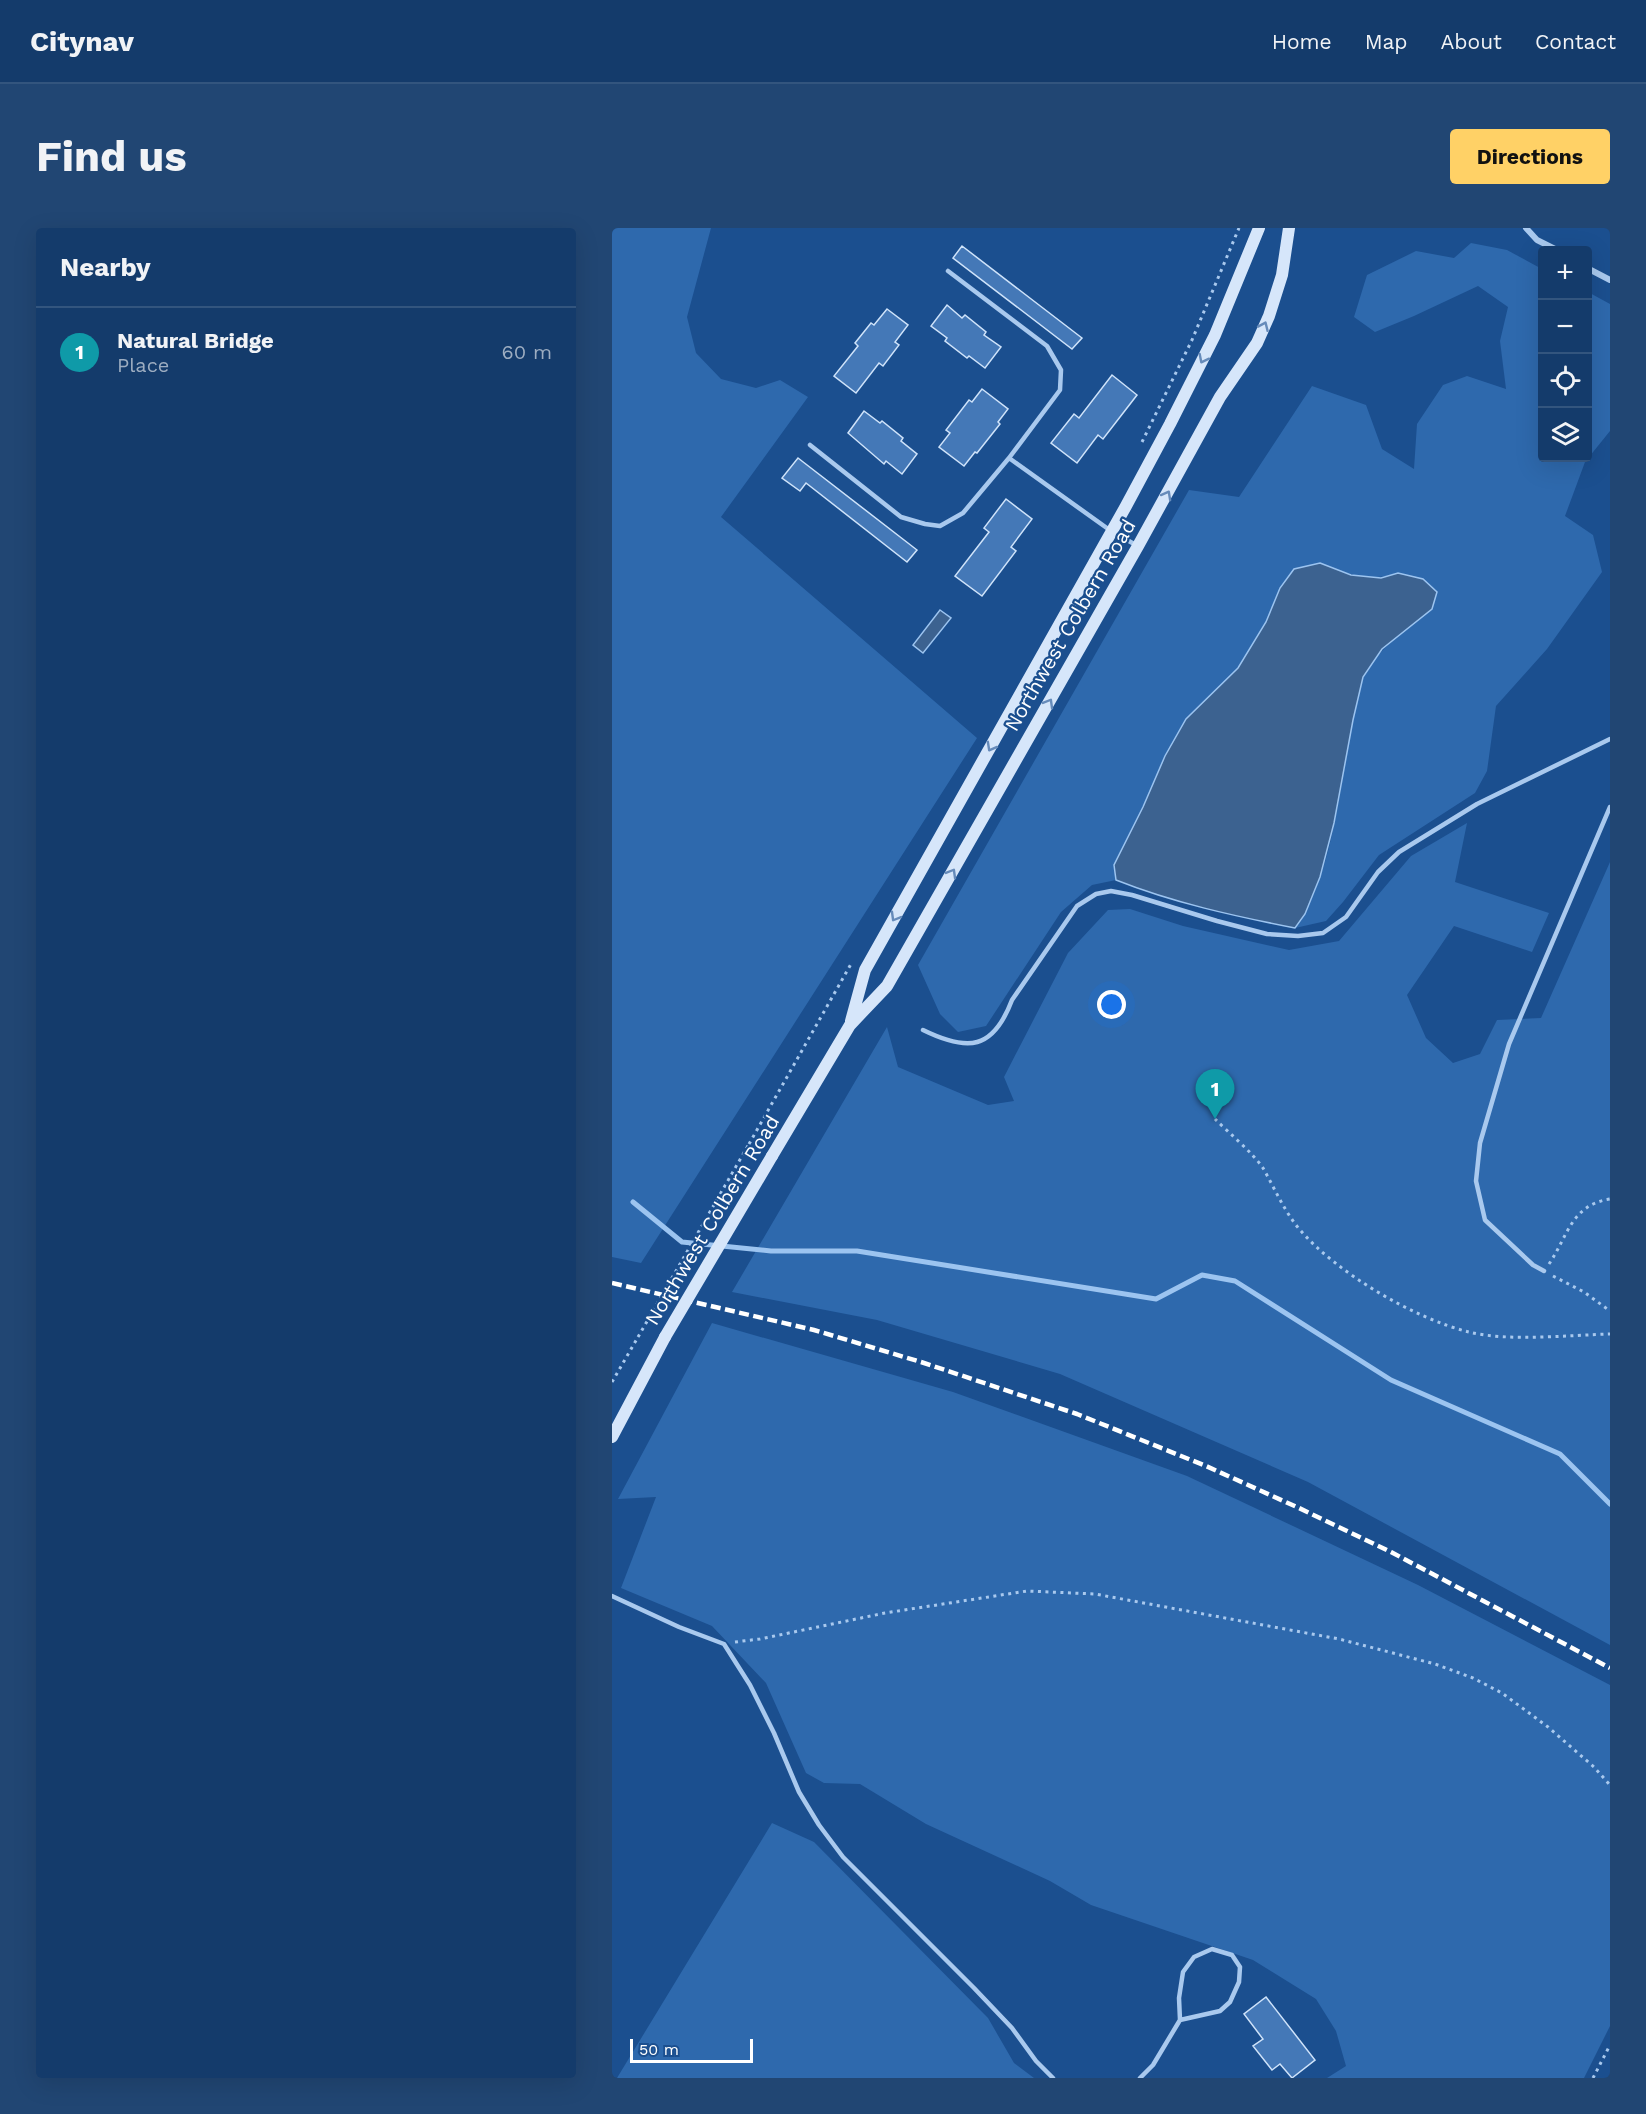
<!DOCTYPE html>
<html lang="en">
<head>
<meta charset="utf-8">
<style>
	:root { --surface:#143b6b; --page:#214673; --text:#f1f3f6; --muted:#9dadc1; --line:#33557e; --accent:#ffd166 }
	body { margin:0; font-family:"Work Sans",sans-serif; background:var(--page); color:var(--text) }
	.controls { position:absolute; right:18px; top:18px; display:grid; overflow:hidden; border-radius:6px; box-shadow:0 6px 24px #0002 }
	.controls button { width:54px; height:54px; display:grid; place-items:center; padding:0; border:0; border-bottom:2px solid var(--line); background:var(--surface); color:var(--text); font:30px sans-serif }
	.scale { position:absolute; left:18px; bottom:15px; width:123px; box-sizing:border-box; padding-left:6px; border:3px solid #fff; border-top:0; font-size:16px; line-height:21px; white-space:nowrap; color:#fff; -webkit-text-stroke:4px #1b4f8f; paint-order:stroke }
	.you { position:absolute; left:500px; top:777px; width:21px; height:21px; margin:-15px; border:4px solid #fff; border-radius:50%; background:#1a73e8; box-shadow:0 0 0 9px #1a73e833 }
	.badge { display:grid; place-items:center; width:39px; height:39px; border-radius:50%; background:var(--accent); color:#fff; font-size:20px; font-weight:700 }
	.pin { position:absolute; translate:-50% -50px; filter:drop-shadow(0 2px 3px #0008) }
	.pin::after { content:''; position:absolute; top:32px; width:21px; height:18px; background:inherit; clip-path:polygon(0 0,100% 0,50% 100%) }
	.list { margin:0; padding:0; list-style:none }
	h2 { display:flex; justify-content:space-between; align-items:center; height:78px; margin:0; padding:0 24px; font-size:26px }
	h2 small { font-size:20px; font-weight:400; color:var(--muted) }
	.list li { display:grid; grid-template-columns:39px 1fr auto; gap:18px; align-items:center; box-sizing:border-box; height:90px; padding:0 24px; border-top:2px solid var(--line) }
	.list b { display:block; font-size:22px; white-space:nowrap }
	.list p { margin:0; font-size:20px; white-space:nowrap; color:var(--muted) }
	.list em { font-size:20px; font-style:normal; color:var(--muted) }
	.icon { flex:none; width:33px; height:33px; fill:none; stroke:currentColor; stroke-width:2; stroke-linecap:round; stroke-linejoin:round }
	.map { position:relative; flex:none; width:998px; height:1850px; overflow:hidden; border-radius:6px }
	header { display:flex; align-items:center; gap:36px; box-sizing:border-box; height:84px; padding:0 30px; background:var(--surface); border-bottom:2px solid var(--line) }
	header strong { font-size:28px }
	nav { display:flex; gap:33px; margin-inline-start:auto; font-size:21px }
	.intro { display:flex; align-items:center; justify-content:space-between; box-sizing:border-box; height:144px; padding:0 36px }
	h1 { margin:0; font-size:42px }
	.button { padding:15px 27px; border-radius:6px; background:var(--accent); color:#111; font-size:21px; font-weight:700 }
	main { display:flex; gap:36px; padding:0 36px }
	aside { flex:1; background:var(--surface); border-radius:6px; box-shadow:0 6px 24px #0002 }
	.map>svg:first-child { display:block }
	.green { fill:#2e69ad }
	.water { fill:#3c6290; stroke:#9cc4f0; stroke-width:1.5 }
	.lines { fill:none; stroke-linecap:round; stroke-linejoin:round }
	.stream { stroke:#9cc4f0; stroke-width:5 }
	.building { fill:#4478b7; stroke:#cfe3fa; stroke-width:1.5 }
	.path { stroke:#a9c9ee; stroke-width:3; stroke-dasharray:3 4.5; stroke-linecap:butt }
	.service { stroke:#a9c9ee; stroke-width:4.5 }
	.minor { stroke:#a9c9ee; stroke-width:6 }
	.secondary { stroke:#d6e6fa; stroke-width:12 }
	.rail { stroke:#fff; stroke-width:4.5; stroke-dasharray:10 4.5; stroke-linecap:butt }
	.path-bridge { stroke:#a9c9ee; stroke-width:3; stroke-dasharray:3 4.5; stroke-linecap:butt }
	.secondary-bridge { stroke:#d6e6fa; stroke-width:12 }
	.oneway { stroke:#668bba }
	.labels { text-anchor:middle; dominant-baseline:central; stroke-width:4.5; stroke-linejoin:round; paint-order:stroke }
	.street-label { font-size:20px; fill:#fff; stroke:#1b4f8f }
</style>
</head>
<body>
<header>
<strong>Citynav</strong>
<nav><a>Home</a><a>Map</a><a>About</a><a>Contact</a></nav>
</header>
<div class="intro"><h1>Find us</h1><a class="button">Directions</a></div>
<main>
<aside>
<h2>Nearby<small></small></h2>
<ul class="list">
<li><span class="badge" style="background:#0f9aa8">1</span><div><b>Natural Bridge</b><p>Place</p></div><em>60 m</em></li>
</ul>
</aside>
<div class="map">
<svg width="998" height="1850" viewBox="0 0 998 1850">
	<rect width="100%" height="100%" fill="#1b4f8f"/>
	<!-- green -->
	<path class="green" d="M0,0H99L75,89L84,125L109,151L144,160L168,152L196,169L109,289L365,510L29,1035L0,1029Z
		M859,15L895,22L930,41V230H975L976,64L998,76V203L973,234L953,288L981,307L990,344L935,421L884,478L875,543L863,565L767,627L731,674L714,693L683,700C718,652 727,569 737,511C740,494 744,462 752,448C767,419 795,401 820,381L786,345C755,355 737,346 708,335L668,360L654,394L626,441L574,491L553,528L531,579L502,636L504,652L480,657L449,684L374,798L346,804L328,786L306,737L577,262L627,269L700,158L754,177L770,221L802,241L805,196L831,157L855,148L894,161L888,113L896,79L866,58L802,88L763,104L742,89L755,47L804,23L842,30Z
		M855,595L843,654L937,685L920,724L842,698L795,767L814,810L841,835L868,826L885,792L929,790L998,634V1417L696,1254L448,1146L265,1092L120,1064L275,799L286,839L376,877L402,873L392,849L456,725L496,682L518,681L571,698L677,722L727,713L799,628Z
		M100,1095L341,1164L575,1248L806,1357L998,1457V1798L972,1850H715L734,1838L724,1803L704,1771L641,1732L479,1677L438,1653L314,1596L248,1556L212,1555L194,1545L154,1455L100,1398L9,1360L44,1269L6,1271Z
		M160,1595L202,1614L376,1790L402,1835L422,1850H5Z"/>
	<!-- water -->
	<path class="water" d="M708,335L739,347L769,350L786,345L811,351L825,364L820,381L770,421L751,449L741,492L722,595L708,649L693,686L683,700C622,688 562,675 504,652L502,637L531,579L553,528L574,491L626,440L654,394L668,360L682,341Z
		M328,382L339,390L311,425L301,417Z"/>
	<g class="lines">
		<!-- stream -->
		<path class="stream" d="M21,974L70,1014L159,1023H245L544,1071L590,1047L623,1053L779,1152L948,1226L998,1276"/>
	</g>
	<!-- building -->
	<path class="building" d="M350,18L470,110L460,121L341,30Z
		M335,77L350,90L353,87L374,104L372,107L389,119L373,140L357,128L355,130L333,113L335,110L319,98Z
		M275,81L296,97L283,114L287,117L271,138L267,135L244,165L222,148L246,118L243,115L259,95L262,97Z
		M500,147L525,167L491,211L486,207L465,235L439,215L462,186L467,190Z
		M370,161L396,181L386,194L388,196L365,225L363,224L352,238L327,219L338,205L334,202L357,172L360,174Z
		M252,183L268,195L270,193L291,210L289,213L305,226L290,246L274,233L272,236L236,205Z
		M186,230L305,322L295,334L194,255L188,263L170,250Z
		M394,271L420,291L399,319L404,323L370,368L343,348L377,304L372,300Z
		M654,1769L703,1832L680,1850L668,1836L660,1842L641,1818L651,1811L632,1786Z"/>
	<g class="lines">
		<!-- path -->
		<path class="path" d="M530,214L580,112L627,0
			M603,891C617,905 641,925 651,940C663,961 672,983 688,1002C725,1045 803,1091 857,1104C897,1114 957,1107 998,1106
			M137,916L239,736
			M937,1036C956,1008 959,977 998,971
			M941,1048L972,1064L998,1083
			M0,1154L26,1109
			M123,1414L148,1411L273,1385L415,1363L483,1366L727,1411L823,1436L861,1450L890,1465L936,1499L982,1539L998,1557
			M981,1850L998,1817"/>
		<!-- service -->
		<path class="service" d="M336,43L435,118L449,142L448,162L397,230L499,303L524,317
			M198,217L289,289L313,296L328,298L351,285L397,230
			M311,802C356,824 381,822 400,772L465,678L484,666L499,663L520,667L605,693L655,706L686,708L711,705L734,689L766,644L787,624L865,576L998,511
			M932,1043L921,1037L873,992L864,953L868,915L897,816L998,579
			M0,1368L67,1399L112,1416L138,1457L162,1505L187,1564L207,1597L231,1629L362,1760L400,1800L424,1833L441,1850
			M528,1850L541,1837L568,1792L567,1770L571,1744L582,1729L600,1721L620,1727L628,1739L627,1754L618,1774L608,1783L568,1792"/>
		<!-- minor -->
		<path class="minor" d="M914,0L925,12L945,22
			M975,40L998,52"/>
		<!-- secondary -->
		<path class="secondary" d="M239,793L253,742L514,278L558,196L603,107L647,0
			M160,928L238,797L275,758L526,318L608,169L645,115L657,88L670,47L677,0
			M0,1209L53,1109"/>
		<!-- rail -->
		<path class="rail" d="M0,1055L202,1102L309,1134L465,1186L594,1238L687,1280L779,1324L998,1440"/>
		<!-- path-bridge -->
		<path class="path-bridge" d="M26,1109L137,916"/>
		<!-- secondary-bridge -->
		<path class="secondary-bridge" d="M53,1109L160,928"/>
	</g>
	<!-- one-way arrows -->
	<defs><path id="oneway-chevron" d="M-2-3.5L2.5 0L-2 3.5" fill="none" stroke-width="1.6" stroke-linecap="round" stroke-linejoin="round" transform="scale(1.5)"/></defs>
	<g class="oneway">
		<use href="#oneway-chevron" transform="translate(652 98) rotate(-66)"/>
		<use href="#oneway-chevron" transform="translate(591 131) rotate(117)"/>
		<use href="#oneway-chevron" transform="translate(555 267) rotate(-61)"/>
		<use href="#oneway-chevron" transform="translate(437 475) rotate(-60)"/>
		<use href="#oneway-chevron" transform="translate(379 519) rotate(119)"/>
		<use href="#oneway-chevron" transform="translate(340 645) rotate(-60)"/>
		<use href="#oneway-chevron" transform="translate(283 689) rotate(120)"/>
	</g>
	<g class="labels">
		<!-- street labels -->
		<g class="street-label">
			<text transform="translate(458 397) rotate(-60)">Northwest Colbern Road</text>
			<text transform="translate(100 992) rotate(-59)">Northwest Colbern Road</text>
		</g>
	</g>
</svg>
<div class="controls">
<button>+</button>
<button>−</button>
<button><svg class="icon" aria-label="locate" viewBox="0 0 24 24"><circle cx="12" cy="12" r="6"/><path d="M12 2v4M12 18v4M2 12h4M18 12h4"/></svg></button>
<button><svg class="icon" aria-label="layers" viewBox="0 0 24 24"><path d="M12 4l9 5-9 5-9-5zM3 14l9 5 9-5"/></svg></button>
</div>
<div class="scale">50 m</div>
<div class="you"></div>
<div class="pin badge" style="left:603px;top:891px;background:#0f9aa8">1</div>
</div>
</main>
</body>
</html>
